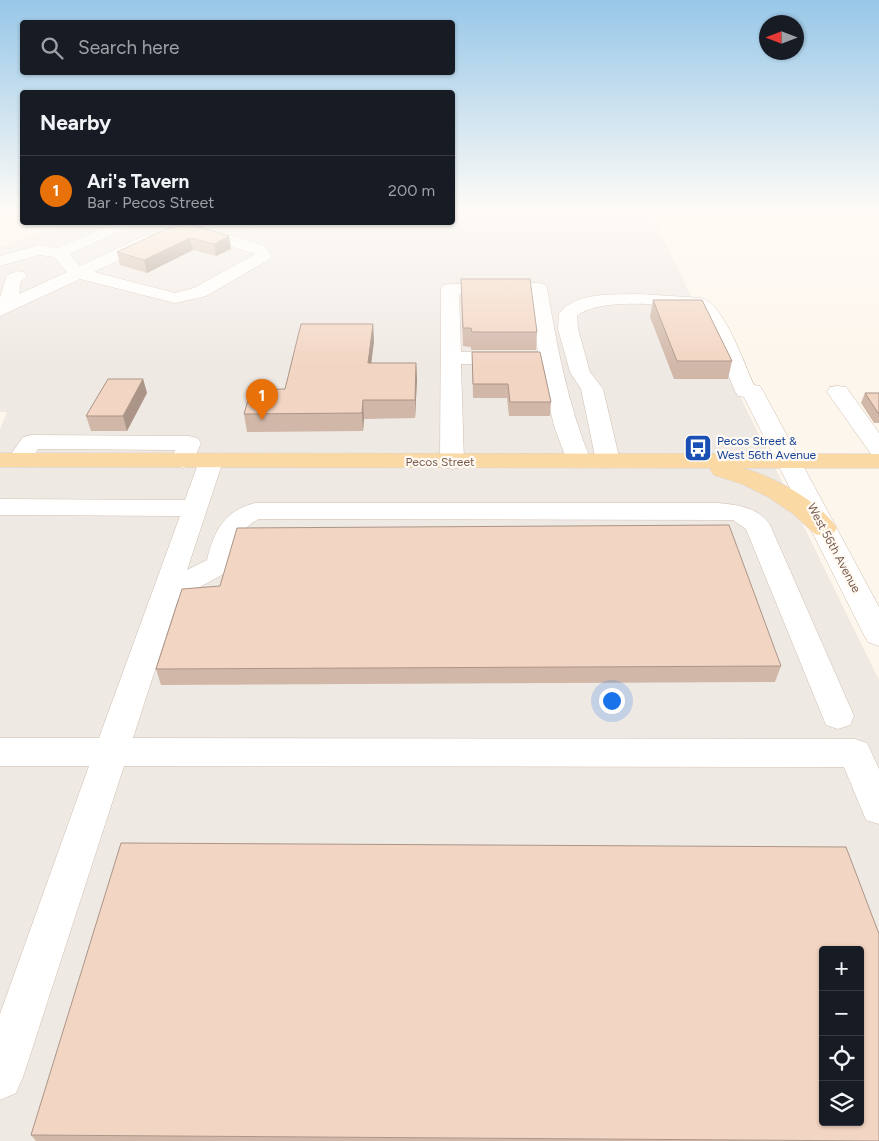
<!DOCTYPE html>
<html lang="en">
<head>
<meta charset="utf-8">
<style>
	:root { --surface:#171b24; --page:#242831; --text:#f1f3f6; --muted:#9ea1a6; --line:#363941; --accent:#7c3aed }
	body { margin:0; font-family:Figtree,sans-serif; background:var(--page); color:var(--text) }
	.controls { position:absolute; right:15px; bottom:15px; display:grid; overflow:hidden; border-radius:5px; box-shadow:0 1px 4px #0004 }
	.controls button { width:45px; height:45px; display:grid; place-items:center; padding:0; border:0; border-bottom:1px solid var(--line); background:var(--surface); color:var(--text); font:25px sans-serif }
	.compass { position:absolute; left:759px; top:15px; width:45px; height:45px; border-radius:50%; background:var(--surface); box-shadow:0 1px 4px #0004; rotate:270deg }
	.you { position:absolute; left:611px; top:700px; width:18px; height:18px; margin:-12px; border:4px solid #fff; border-radius:50%; background:#1a73e8; box-shadow:0 0 0 8px #1a73e833 }
	.badge { display:grid; place-items:center; width:32px; height:32px; border-radius:50%; background:var(--accent); color:#fff; font-size:16px; font-weight:700 }
	.pin { position:absolute; translate:-50% -41px; filter:drop-shadow(0 1px 2px #0008) }
	.pin::after { content:''; position:absolute; top:26px; width:18px; height:15px; background:inherit; clip-path:polygon(0 0,100% 0,50% 100%) }
	.list { margin:0; padding:0; list-style:none }
	h2 { display:flex; justify-content:space-between; align-items:center; height:65px; margin:0; padding:0 20px; font-size:21px }
	h2 small { font-size:16px; font-weight:400; color:var(--muted) }
	.list li { display:grid; grid-template-columns:32px 1fr auto; gap:15px; align-items:center; box-sizing:border-box; height:70px; padding:0 20px; border-top:1px solid var(--line) }
	.list b { display:block; font-size:19px; white-space:nowrap }
	.list p { margin:0; font-size:16px; white-space:nowrap; color:var(--muted) }
	.list em { font-size:16px; font-style:normal; color:var(--muted) }
	.icon { flex:none; width:28px; height:28px; fill:none; stroke:currentColor; stroke-width:2; stroke-linecap:round; stroke-linejoin:round }
	.map { position:relative; flex:none; width:879px; height:1141px; overflow:hidden }
	.search { position:absolute; background:var(--surface); box-shadow:0 1px 4px #0004; left:20px; top:20px; width:435px; height:55px; display:flex; align-items:center; gap:12px; box-sizing:border-box; padding:0 18px; border-radius:5px; color:var(--muted); font-size:19px }
	.panel { position:absolute; background:var(--surface); box-shadow:0 1px 4px #0004; left:20px; top:90px; width:435px; height:135px; border-radius:5px }
	.map>svg:first-child { display:block }
	.industrial { fill:#efe9e4; fill-rule:evenodd }
	.lines { fill:none; stroke-linecap:round; stroke-linejoin:round }
	.minor-casing { stroke:#d1beb0; stroke-width:1 }
	.major-casing { stroke:#dad1cd; stroke-width:1 }
	.minor { fill:#fff; fill-rule:evenodd }
	.major { fill:#fbd9a5; fill-rule:evenodd }
	.wall { fill:#d1b7a8 }
	.shaded-wall { fill:#aa9588 }
	.building { fill:#f3d5c3; stroke:#aa9588; fill-rule:evenodd }
	.labels { text-anchor:middle; dominant-baseline:central; stroke-width:4.5; stroke-linejoin:round; paint-order:stroke }
	.transit-label { font-size:12px; fill:#164399; stroke:#fffaf3; text-anchor:start }
	.street-label { font-size:12px; fill:#7a5c4d; stroke:#fffaf3 }
</style>
</head>
<body>
<div class="map">
<svg width="879" height="1141" viewBox="0 0 879 1141">
	<rect width="100%" height="100%" fill="#fdf6ec"/>
	<!-- industrial -->
	<path class="industrial" d="M453,208H648L879,680V1141H0V429L7,412H0V247L63,223L452,222ZM823,950H860V1122H823Z"/>
	<g class="lines">
		<!-- minor casing -->
		<g class="minor-casing">
			<path id="minor" d="M0,208H12L10,211L0,213Z
				M827,208H842L852,218L844,223L839,221Z
				M118,222H139L70,254L80,266L144,236H156L158,239L156,242L94,272L175,293L194,288L255,254L188,233L186,230L188,227L194,225L265,246L272,256L270,259L206,296L175,303L80,279L0,316V297L7,275L18,271L24,272L27,276L21,281L19,294L67,272L54,257L39,255L0,266V256L39,245L57,248Z
				M538,283L544,284L547,288C557,347 568,405 591,461L587,466L579,468L571,466L567,461L554,426L540,364H461L464,462L460,467L452,469L444,467L440,462L441,289L444,285L450,284ZM530,293L538,352H461L459,294Z
				M640,294L701,298C724,303 744,364 754,385L760,386L763,391L879,607V646L868,642L864,635L744,397L738,396L735,391L703,315L696,308C667,305 599,297 577,316L578,329L590,372L603,389L620,461L616,466L608,468L600,466L596,461L581,389L570,372L558,329L559,314C575,291 615,295 640,294Z
				M838,386L846,387L879,433V456L871,454L827,392L830,387Z
				M31,435L189,436L197,438L201,443L191,466L183,468L175,466L171,461L175,450L38,449L27,465L19,467L11,465L7,460L23,437Z
				M211,454L219,456L223,461L187,570L207,560C214,531 224,511 255,503H718C738,505 758,507 770,525L854,716L850,725L838,729L826,725L746,529L733,520L259,519C231,533 243,549 229,571L178,599L133,738L855,739L867,743L879,769V824L866,820L844,767L124,766L23,1077L16,1093L0,1100V1014L89,766H0V738H99L180,516L0,515V499L185,500L199,461L203,456Z"/>
		</g>
		<!-- major casing -->
		<g class="major-casing">
			<path id="major" d="M0,453L879,454V468H742C773,476 819,501 837,528L833,534L824,536L815,534L792,513L768,497L742,484L714,475L710,470L711,468L0,467Z"/>
		</g>
		<!-- minor -->
		<use href="#minor" class="minor"/>
		<!-- major -->
		<use href="#major" class="major"/>
	</g>
	<!-- wall -->
	<path class="wall" d="M182,222L229,236L231,249L216,256L193,250L147,273L120,265L117,252Z
		M461,279L537,332L536,350H471V347L463,346L461,296Z
		M653,300L732,361L728,379H674L650,317Z
		M373,324L374,341L371,363H416L417,380L415,418L364,419L363,431L247,432L244,414L285,389Z
		M472,352L551,402L550,416H509L507,398H473Z
		M143,379L147,393L127,431H91L86,416Z
		M865,393H879V423H874L861,403Z
		M781,666L775,682L161,685L156,669Z
		M31,1135L879,1141H36Z"/>
	<!-- shaded-wall -->
	<path class="shaded-wall" d="M229,236L231,249L216,256L214,244Z
		M190,238L193,250L147,273L144,260Z
		M373,324L374,341L369,381L368,363Z
		M416,363L417,380L415,418V400Z
		M143,379L147,393L127,431L123,416Z
		M363,400L364,419L363,431L362,413Z"/>
	<!-- building -->
	<path class="building" d="M182,222L229,236L214,244L190,238L144,260L117,252Z
		M461,279H530L537,332H472L471,328H463Z
		M653,300H702L732,361H677Z
		M301,324H373L368,363H416L415,400H363L362,413L244,414L251,390L285,389Z
		M472,352H540L551,402H510L508,384H473Z
		M108,379H143L123,416H86Z
		M865,393H879V413H878Z
		M729,525L781,666L156,669L182,589L220,586L237,528Z
		M121,843L846,847L879,934V1141L31,1135ZM823,950H860V1122H823Z"/>
	<!-- sky -->
	<linearGradient id="sky" x2="0" y2="1"><stop stop-color="#97c7e8"/><stop offset="0.57" stop-color="#fefbf6"/><stop offset="1" stop-color="#fefbf6" stop-opacity="0"/></linearGradient>
	<rect width="879" height="367" fill="url(#sky)"/>
	<!-- icons -->
	<defs>
		<g id="bus-square" transform="scale(1.4375)"><rect x="-9" y="-9" width="18" height="18" rx="4" fill="#1a4fb4" stroke="#fffaf3"/><path d="M-5-6H5V4H4V6H2V4H-2V6H-4V4H-5ZM-3.5-4V0h7V-4ZM-3.5 1.2v1.5H-2V1.2ZM2 1.2v1.5H3.5V1.2Z" fill="#fff"/></g>
	</defs>
	<g fill-rule="evenodd">
		<use href="#bus-square" x="698" y="448"/>
	</g>
	<g class="labels">
		<!-- transit labels -->
		<g class="transit-label">
			<text x="717" y="441">Pecos Street &amp;<tspan x="717" dy="14">West 56th Avenue</tspan></text>
		</g>
		<!-- street labels -->
		<g class="street-label">
			<text x="440" y="462">Pecos Street</text>
			<text transform="translate(834 548) rotate(62)">West 56th Avenue</text>
		</g>
	</g>
</svg>
<div class="controls">
<button>+</button>
<button>−</button>
<button><svg class="icon" aria-label="locate" viewBox="0 0 24 24"><circle cx="12" cy="12" r="6"/><path d="M12 2v4M12 18v4M2 12h4M18 12h4"/></svg></button>
<button><svg class="icon" aria-label="layers" viewBox="0 0 24 24"><path d="M12 4l9 5-9 5-9-5zM3 14l9 5 9-5"/></svg></button>
</div>
<svg class="compass" viewBox="-18 -18 36 36"><path d="M0-13l5 13h-10z" fill="#e53935"/><path d="M0 13l5-13h-10z" fill="#9ea1a6"/></svg>
<div class="you"></div>
<div class="pin badge" style="left:262px;top:420px;background:#e8710a">1</div>
<div class="search"><svg class="icon" aria-label="search" viewBox="0 0 24 24"><circle cx="10" cy="10" r="6"/><path d="M15 15l6 6"/></svg>Search here</div>
<section class="panel">
<h2>Nearby<small></small></h2>
<ul class="list">
<li><span class="badge" style="background:#e8710a">1</span><div><b>Ari's Tavern</b><p>Bar · Pecos Street</p></div><em>200 m</em></li>
</ul>
</section>
</div>
</body>
</html>
